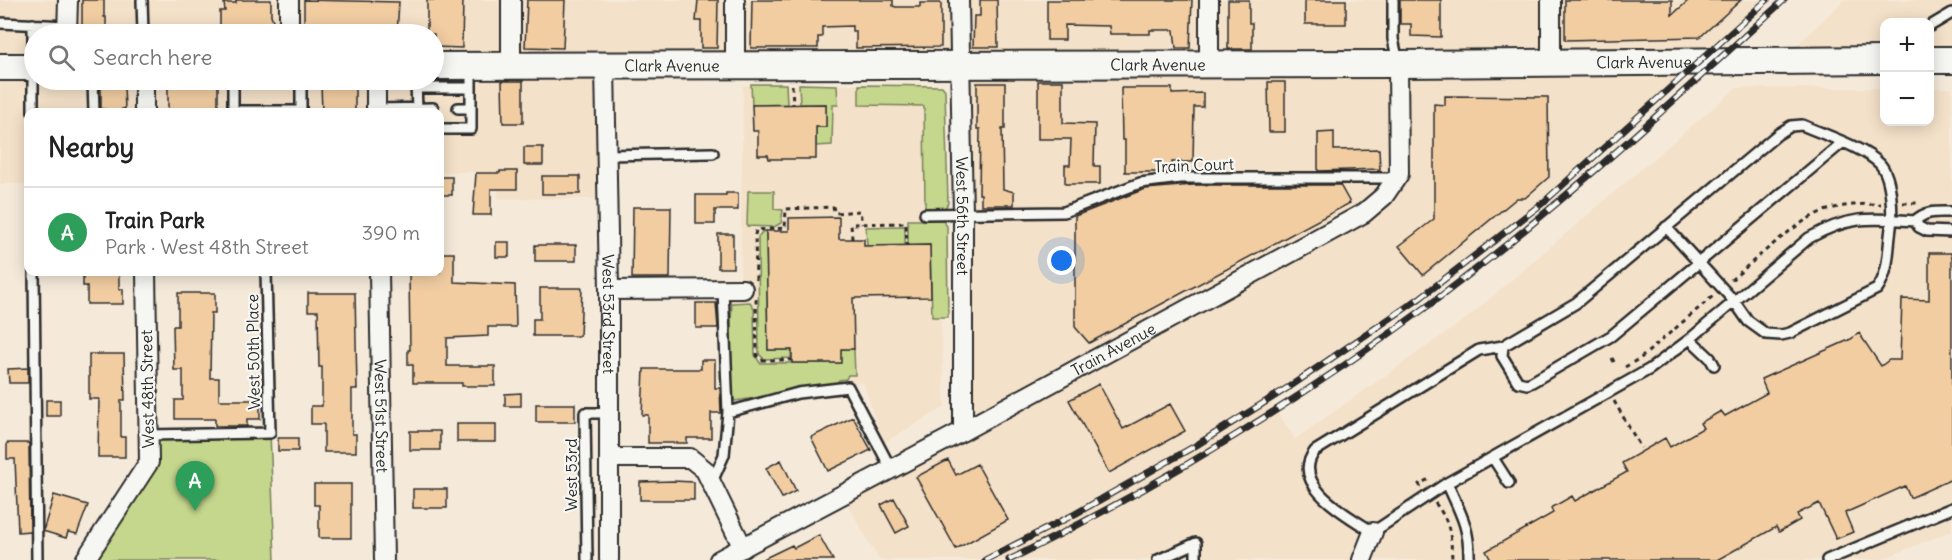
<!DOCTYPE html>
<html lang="en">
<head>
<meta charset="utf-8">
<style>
	:root { --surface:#fff; --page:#f2f2f2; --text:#222; --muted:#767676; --line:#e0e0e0; --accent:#2b2b2b }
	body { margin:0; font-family:Delius,sans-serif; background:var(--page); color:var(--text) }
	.controls { position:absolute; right:18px; top:18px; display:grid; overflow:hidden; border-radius:12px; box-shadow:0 3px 15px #0003 }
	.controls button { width:54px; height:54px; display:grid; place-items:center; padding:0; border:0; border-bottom:2px solid var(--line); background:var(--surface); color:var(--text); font:30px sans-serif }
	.you { position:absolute; left:1062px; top:261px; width:21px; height:21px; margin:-15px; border:4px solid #fff; border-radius:50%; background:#1a73e8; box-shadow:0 0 0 9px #1a73e833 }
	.badge { display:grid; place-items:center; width:39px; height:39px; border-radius:50%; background:var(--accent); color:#fff; font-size:20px; font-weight:700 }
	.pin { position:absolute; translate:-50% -50px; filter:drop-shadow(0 2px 3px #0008) }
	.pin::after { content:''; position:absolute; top:32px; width:21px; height:18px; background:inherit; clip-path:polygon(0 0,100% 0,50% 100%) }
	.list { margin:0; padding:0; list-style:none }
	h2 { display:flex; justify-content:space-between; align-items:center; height:78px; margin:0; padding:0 24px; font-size:26px }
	h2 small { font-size:20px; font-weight:400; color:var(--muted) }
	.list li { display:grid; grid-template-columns:39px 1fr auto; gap:18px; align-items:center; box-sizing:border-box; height:90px; padding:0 24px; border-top:2px solid var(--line) }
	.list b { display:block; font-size:22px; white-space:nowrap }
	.list p { margin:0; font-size:20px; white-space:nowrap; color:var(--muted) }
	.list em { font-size:20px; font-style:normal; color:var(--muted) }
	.icon { flex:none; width:33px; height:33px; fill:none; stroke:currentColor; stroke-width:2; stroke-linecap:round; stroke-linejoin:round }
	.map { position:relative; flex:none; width:1952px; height:560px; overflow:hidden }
	.search { position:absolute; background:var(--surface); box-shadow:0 3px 15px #0003; left:24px; top:24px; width:420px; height:66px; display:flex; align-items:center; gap:15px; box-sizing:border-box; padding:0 21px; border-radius:33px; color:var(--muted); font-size:22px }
	.panel { position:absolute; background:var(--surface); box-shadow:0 3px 15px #0003; left:24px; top:108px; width:420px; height:168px; border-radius:12px }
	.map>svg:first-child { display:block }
	.built { fill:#f4e1c9; fill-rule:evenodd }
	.green { fill:#c4d78c; stroke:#78815c; stroke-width:1.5 }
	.building { fill:#f2cda2; stroke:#2b2b2b; stroke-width:1.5 }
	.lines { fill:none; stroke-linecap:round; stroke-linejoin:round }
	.lane-casing { stroke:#2b2b2b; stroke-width:14 }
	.street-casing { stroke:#2b2b2b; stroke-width:22 }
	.secondary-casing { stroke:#2b2b2b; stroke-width:30 }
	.path { stroke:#2b2b2b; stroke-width:3; stroke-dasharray:4.5 4.5; stroke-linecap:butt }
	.lane { stroke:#f6f6f2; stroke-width:9 }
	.street { stroke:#f6f6f2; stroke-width:18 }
	.secondary { stroke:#f6f6f2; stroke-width:26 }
	.rail-casing { stroke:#2b2b2b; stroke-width:7 }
	.rail { stroke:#f6f6f2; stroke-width:4.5; stroke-dasharray:14; stroke-linecap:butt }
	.labels { text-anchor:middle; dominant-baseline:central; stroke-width:4.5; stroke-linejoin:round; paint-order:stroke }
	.street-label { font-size:16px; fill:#2b2b2b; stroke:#f6f6f2 }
</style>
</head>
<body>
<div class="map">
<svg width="1952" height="560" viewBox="0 0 1952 560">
	<rect width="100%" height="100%" fill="#f5eada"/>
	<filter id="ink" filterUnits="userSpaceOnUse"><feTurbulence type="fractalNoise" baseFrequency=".0167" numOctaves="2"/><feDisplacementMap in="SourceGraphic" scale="12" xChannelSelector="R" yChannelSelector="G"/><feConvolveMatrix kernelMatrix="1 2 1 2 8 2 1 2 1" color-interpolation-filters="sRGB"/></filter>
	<g filter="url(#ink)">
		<!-- built -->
		<path class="built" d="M0,0H1767L1544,202L1420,298L1269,399L1295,439L1467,318L1736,88H1884V122H1930V88H1952V531L1880,560H879L842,495L963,431L959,66H605L607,199H498L497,172H440V112H28V184H0ZM34,34H434V80H34Z
			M1844,0H1952V46H1930V22H1884V47L1793,49Z
			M743,85H936V220L945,407L883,443L863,382L726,403L727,289H740Z"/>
		<!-- green -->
		<path class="green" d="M751,84H786L787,104L752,105Z
			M799,84L837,85L838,105H833L832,145L816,146V127H826V104H800Z
			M859,85L942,86L945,90L948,203L945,208H925L924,106L859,105Z
			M748,191H774V209L783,210L781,223L774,227L747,226Z
			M908,220H942L947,226L948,317H932L930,245L908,246Z
			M905,226V246H867L866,227Z
			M766,231L768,350H791V358L764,359L759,354L758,237L762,232Z
			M750,302L754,308L755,355L760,363H840L841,349H854L855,375H848L846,379L839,380L835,386L735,401C726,390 731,321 732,303Z
			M270,433L275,560H85L148,462V435Z"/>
		<!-- building -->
		<path class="building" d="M82,0H104V17H106V30H104V34H82Z
			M236,0H271V15L274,23L271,26V34H220V11H225L224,3H236Z
			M304,0L399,2L397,34H304Z
			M427,0H463L462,48L434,47V34H427Z
			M527,0H565L563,48L525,47Z
			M698,0H718L717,48H701V21H696Z
			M752,0H893V6L896,7H920V3H941V47L856,48V31H852V26L822,27V37H818V48H751Z
			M980,0H997L998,47H973L974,16H980Z
			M1047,0H1192L1190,48H1176L1174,30H1150V34H1110L1109,26L1065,25V40H1047Z
			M1228,0H1249V23H1252V49H1228Z
			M1305,0H1346V24H1305Z
			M1400,0H1441V37L1411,36V24H1400Z
			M1565,0H1672V15L1689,0H1741L1700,37L1565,40Z
			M193,80L195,83H218V112H168V83H185Z
			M502,81H523V123H503Z
			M1038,81H1063V123L1095,124L1094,166H1100V184H1065V165H1070L1071,139H1038Z
			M1268,82H1285V132H1269Z
			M977,83H1005V129H1002L1003,189L1014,192V205H981V194H979L980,129H977Z
			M321,84H355V112H322Z
			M101,86H124L125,109H122V112H104V109H101Z
			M1121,88H1172V94L1203,93V107H1194L1193,162H1172V172H1125V140H1122Z
			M1445,96L1548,97L1549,177L1525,198H1517L1423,275L1399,246L1434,219V104L1445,105Z
			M826,104V127H816V159H769L768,155H758V131H753L752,105Z
			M1334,132V150L1379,149L1380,169L1318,171V133Z
			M524,147H543V165H524Z
			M500,171H517V189H491V215H473L476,173H500Z
			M542,176H580V194H542Z
			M440,177H452V195H440Z
			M1193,185H1340L1350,203L1089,343L1075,327V216L1145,189Z
			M726,193H738V210H715V224H696V195H726Z
			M633,207H671L670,278H632Z
			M839,217V239H864V246L930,245L931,297L853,298L854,349H841V363H792V350H768L766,231H789V218Z
			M718,234H733V268H718Z
			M496,242H509V257H496Z
			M535,245H576V261H535Z
			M440,253H454V282L515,285L516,327H488V336L447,338V366H495V386H462V383H413V365H408V350H410L409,272H440Z
			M1929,253H1951L1952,259V479L1910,498L1905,486L1845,513L1853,532L1836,539L1819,503L1797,514L1800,520L1779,532L1776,527L1717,560H1491L1486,551L1553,513L1551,508L1572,496L1575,501L1627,472L1622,463L1665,438L1670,447L1703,428L1700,423L1721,411L1725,416L1767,393L1761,379L1851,339L1859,333L1881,366L1889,360H1900L1902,299L1929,300Z
			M83,272H119V289H123V304H87V286H83Z
			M540,288H582L580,336H533V319H540Z
			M178,293H215V313H211L210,378H219V400H260V419H247V426H215V419H175V400H183V370H174L173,326H178Z
			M308,293H355L357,389H352V434H356V452H324V424H311V406H322V367H319L318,311H308Z
			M696,303H716L718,328H696Z
			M89,354H124L125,400H121V437H125V457H98L99,399H89Z
			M701,360H715V388H720L721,413H711V438H687V443H648V415H642L644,369H701Z
			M28,368V383H9L8,369Z
			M1099,384L1123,429L1170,404L1185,431L1109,473L1069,400Z
			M521,393V406H505V394Z
			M46,400H60V416H46Z
			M536,404H575V422H536Z
			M853,417L871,450L828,471L811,437Z
			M457,424H496V442H457Z
			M410,431H440V450H410Z
			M278,438H298V451H278Z
			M7,443H29L30,531L18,532L15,459H7Z
			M781,460L796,491L782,498L766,468Z
			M948,460L956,475L977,464L1008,520L956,549L916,477Z
			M673,481L694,482V500H640V482Z
			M314,484H351V538H319V505H314Z
			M413,489H447V508H413Z
			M54,495L88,505L77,534L68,532L66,538L43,531Z
			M894,498L909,526L896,533L881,505Z
			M819,535L833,560H761L792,545L794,548Z"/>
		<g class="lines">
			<!-- lane casing -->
			<g class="lane-casing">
				<path id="lane" d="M142,0L143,34
					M1393,0V39L1398,62
					M0,23L68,26
					M1930,26L1952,13
					M93,80L94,112
					M233,80V111H301V80
					M416,80L417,112
					M416,88H471
					M458,108H471
					M376,109L433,108
					M33,112V24
					M440,129H471V67
					M606,155L713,153
					M925,214L1064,212L1140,183L1180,178H1396
					M1915,221L1919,227L1927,231L1952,232
					M1666,227L1734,301L1748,321L1766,334L1781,335L1790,333L1877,289C1888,274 1888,255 1890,236C1893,217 1893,179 1880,164C1865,148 1823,134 1802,125L1791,126L1778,134L1576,303L1503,346L1502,356L1518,382L1527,384L1532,382L1611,336L1842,143
					M34,272L37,560
					M1690,339L1710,358L1714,365
					M1503,346L1479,350L1315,451C1288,485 1350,517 1373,532L1447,483L1650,369L1690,339L1809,238C1850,215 1871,218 1915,221C1926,210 1938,212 1952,212
					M728,412L798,393L848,387L891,469
					M148,435L270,433L266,272
					M1493,458L1509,483
					M712,482L724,455L728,412L723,289
					M1447,483C1460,512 1470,528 1469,560
					M587,560L585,413H610
					M1158,560L1196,543V560
					M1827,560L1952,508"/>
			</g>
			<!-- street casing -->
			<g class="street-casing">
				<g id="street">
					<path d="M289,0V34"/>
					<path d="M735,0V66"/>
					<path id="s1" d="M959,0L963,214V431"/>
					<path d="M67,34L68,0"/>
					<path d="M1551,63V0"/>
					<path d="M1209,65V0"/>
					<path d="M511,66V0"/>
					<path id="s2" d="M605,66L609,290V560"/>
					<path d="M144,80V112"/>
					<path d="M376,80V112"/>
					<path id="s3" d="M379,272L384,560"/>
					<path d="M609,290L743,289"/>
					<path d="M610,458H690L705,470L743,548"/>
					<path d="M85,560L149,462L146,272"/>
					<path id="s4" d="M719,560L963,431L1364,213L1384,196L1399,174L1398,64"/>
					<path d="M1362,560L1373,532"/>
				</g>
			</g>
			<!-- secondary casing -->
			<g class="secondary-casing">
				<g id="secondary">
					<path d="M1930,60H1952"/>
					<path id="s5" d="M434,66L1398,64L1884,60"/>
					<path d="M0,67H34"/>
				</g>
			</g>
			<!-- path -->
			<path class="path" d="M792,85L793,104
				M1903,203H1920
				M852,239L851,224L906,223L907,246
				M756,280L755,235L756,230L785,228L786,209L833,207L835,213L860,211L862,224
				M1731,280C1754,261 1791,226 1817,214C1836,205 1860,204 1881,204
				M756,299L757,356L761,360H792
				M1612,358L1616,366
				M1625,367L1642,357L1713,296
				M1614,401L1641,448
				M1421,487L1419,484L1429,479
				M1435,503C1451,523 1451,536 1452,560"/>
			<!-- lane -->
			<use href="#lane" class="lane"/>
			<!-- street -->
			<use href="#street" class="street"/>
			<!-- secondary -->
			<use href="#secondary" class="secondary"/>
			<!-- rail casing -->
			<g class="rail-casing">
				<path id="rail" d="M985,560L1075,514L1195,446L1289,387L1420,298L1544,202L1767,0
					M1009,560C1155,488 1298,402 1429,305C1554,212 1669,105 1784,0"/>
			</g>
			<!-- rail -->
			<use href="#rail" class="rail"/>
		</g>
	</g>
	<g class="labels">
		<!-- street labels -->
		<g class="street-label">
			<text stroke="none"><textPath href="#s5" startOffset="1210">Clark Avenue</textPath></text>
			<text stroke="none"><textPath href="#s5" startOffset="724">Clark Avenue</textPath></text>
			<text stroke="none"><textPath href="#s5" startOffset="238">Clark Avenue</textPath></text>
			<text transform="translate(1194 165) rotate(-2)">Train Court</text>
			<text stroke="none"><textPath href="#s1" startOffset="216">West 56th Street</textPath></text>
			<text stroke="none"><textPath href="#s2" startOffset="248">West 53rd Street</textPath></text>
			<text stroke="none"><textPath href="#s4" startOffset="447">Train Avenue</textPath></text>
			<text transform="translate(253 352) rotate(-91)">West 50th Place</text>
			<text transform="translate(147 389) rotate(-91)">West 48th Street</text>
			<text stroke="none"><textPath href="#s3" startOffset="144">West 51st Street</textPath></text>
			<text transform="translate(571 475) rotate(-90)">West 53rd</text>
		</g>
	</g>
</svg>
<div class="controls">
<button>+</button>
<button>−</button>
</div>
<div class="you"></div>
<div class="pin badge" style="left:195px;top:511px;background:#2e9e5b">A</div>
<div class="search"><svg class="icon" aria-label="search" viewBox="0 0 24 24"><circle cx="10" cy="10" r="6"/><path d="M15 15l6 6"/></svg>Search here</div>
<section class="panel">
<h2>Nearby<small></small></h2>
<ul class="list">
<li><span class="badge" style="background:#2e9e5b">A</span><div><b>Train Park</b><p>Park · West 48th Street</p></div><em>390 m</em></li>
</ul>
</section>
</div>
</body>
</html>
